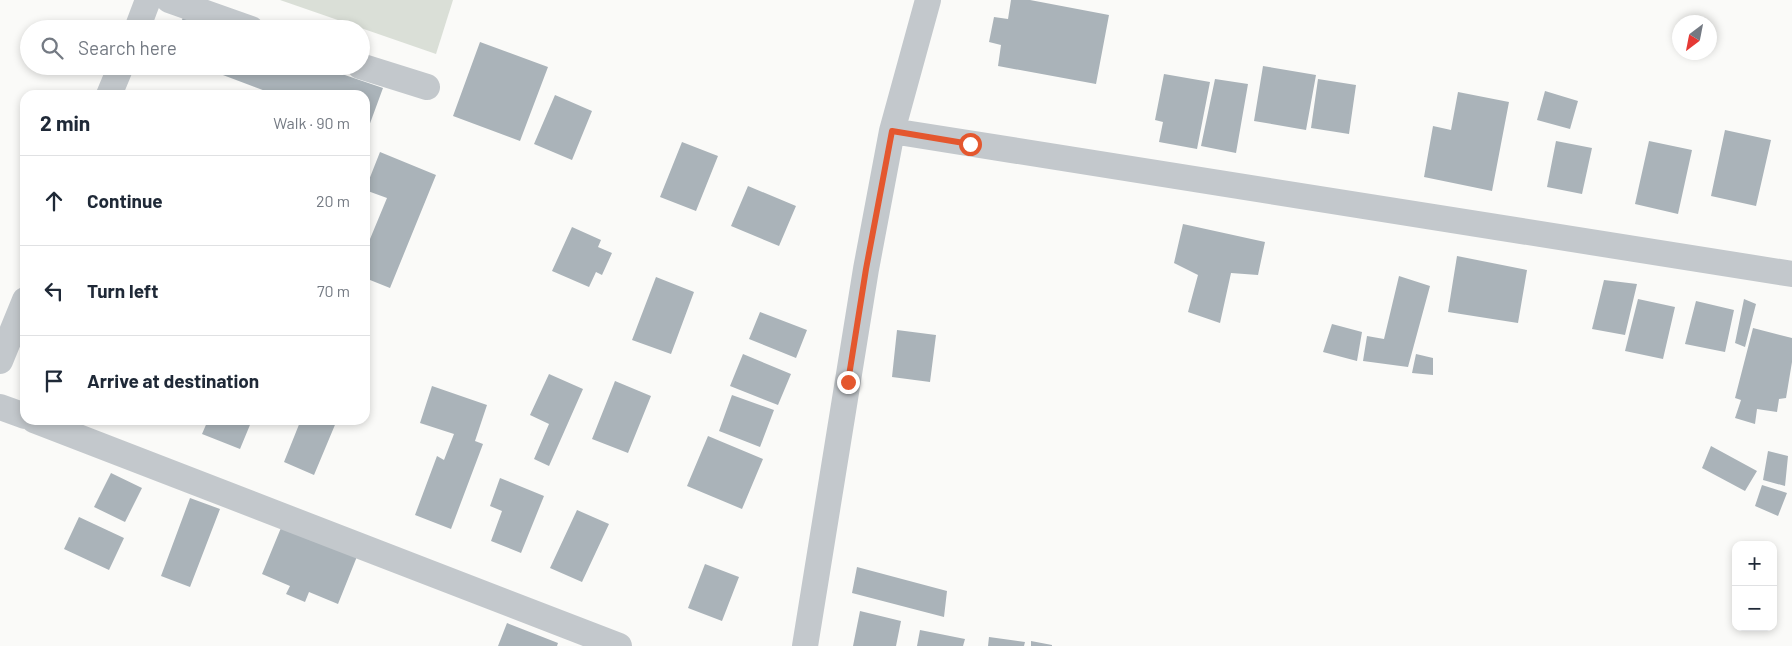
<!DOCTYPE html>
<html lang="en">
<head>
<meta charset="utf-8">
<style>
	:root { --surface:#fff; --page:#f2f2f3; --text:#1f2937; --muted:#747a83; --line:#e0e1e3 }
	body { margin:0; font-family:Barlow,sans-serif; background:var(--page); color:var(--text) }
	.controls { position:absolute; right:15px; bottom:15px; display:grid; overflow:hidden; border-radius:10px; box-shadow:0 2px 8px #0003 }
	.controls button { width:45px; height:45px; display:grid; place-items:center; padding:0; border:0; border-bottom:1px solid var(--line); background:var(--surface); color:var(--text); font:25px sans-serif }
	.compass { position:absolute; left:1672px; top:15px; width:45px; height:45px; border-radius:50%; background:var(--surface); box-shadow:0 2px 8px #0003; rotate:212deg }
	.stop { position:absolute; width:15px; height:15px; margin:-11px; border:4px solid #e4572e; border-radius:50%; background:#fff }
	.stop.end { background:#e4572e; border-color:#fff; box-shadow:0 1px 5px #0008 }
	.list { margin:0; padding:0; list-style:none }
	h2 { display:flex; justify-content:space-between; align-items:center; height:65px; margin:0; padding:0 20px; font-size:21px }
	h2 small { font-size:16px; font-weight:400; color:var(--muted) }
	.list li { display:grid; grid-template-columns:32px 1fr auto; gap:15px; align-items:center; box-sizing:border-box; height:90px; padding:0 20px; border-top:1px solid var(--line) }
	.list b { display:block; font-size:19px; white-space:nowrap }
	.list em { font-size:16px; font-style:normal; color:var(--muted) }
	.icon { flex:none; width:28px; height:28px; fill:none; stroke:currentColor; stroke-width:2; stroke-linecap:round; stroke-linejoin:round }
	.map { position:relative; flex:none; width:1792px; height:646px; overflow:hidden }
	.search { position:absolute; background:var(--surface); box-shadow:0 2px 8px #0003; left:20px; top:20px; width:350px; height:55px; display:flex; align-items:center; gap:12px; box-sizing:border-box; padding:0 18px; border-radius:28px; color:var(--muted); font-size:19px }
	.panel { position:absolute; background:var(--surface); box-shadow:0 2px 8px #0003; left:20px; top:90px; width:350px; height:335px; border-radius:15px }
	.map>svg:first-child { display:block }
	.green { fill:#dadfd7 }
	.building { fill:#aab3b9 }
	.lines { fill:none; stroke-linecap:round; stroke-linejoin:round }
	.street { stroke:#c3c8cc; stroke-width:26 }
	.route { stroke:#e4572e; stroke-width:6 }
</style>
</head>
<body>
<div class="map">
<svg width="1792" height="646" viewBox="0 0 1792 646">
	<rect width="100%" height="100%" fill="#fafaf8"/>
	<!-- green -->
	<path class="green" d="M280,0H453L436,54Z"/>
	<!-- building -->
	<path class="building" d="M1011,0H1030L1109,15L1096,84L998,66L1001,45L989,42L994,17L1008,19Z
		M186,8L240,29H179Z
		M480,42L548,67L520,141L453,116Z
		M199,66H338L336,72L383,88L365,137V95H276Z
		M1263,66L1316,75L1306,130L1254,121Z
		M1164,74L1210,82L1197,149L1159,142L1163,122L1155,120Z
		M1215,79L1248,84L1236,153L1201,146Z
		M1318,79L1356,85L1349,134L1311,128Z
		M1545,91L1578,101L1570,129L1537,120Z
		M1458,92L1509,102L1492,191L1424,177L1433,126L1451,130Z
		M555,95L592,111L572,160L534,144Z
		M1725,130L1771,140L1756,206L1711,196Z
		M1556,141L1592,148L1582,194L1547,187Z
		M1649,141L1692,150L1678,214L1635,204Z
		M682,142L718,156L696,211L660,197Z
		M380,152L436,175L390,288L365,278V237L370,239L387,198L365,190Z
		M748,186L796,206L779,246L731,226Z
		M1183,224L1265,242L1258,275L1231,273L1220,323L1188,312L1198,275L1174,263Z
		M572,227L601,240L598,247L612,253L602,275L596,272L589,287L552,271Z
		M1457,256L1527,270L1518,323L1448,312Z
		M1399,276L1430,286L1408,367L1363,361L1367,336L1384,339Z
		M656,277L694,292L671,354L632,340Z
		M1604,280L1637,284L1625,335L1592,329Z
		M1638,299L1675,307L1663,359L1625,351Z
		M1744,299L1756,304L1745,347L1735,343Z
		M1696,301L1734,310L1725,352L1685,344Z
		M760,312L807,330L796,358L749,339Z
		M1332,324L1362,332L1357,361L1323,352Z
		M1753,328L1792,338V362L1786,398L1779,399L1777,412L1757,409L1755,424L1735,418L1741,400L1735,398Z
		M897,330L936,335L930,382L892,377Z
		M743,354L791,374L778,405L730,386Z
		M1416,354L1433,358V375L1412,373Z
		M549,374L583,389L549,466L534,459L549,424L530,415Z
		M615,381L651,396L628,453L592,439Z
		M432,386L487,405L475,441L483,444L451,529L415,515L437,456L444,460L454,434L420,423Z
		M732,395L774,410L760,447L719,431Z
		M208,420H252L240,449L202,434Z
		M295,420H337L314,475L284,462L300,422Z
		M708,436L763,459L742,509L687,486Z
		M1711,446L1757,471L1745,491L1702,468Z
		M1768,451L1788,456L1785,486L1763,480Z
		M111,473L142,488L125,522L94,507Z
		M500,478L544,496L521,553L491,541L502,511L490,506Z
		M1762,485L1787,493L1778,516L1755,506Z
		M190,498L220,509L190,587L161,576Z
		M577,510L609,524L582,582L550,568Z
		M79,517L124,538L109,570L64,549Z
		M283,523L358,554L338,604L309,592L305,602L286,594L290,586L262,574Z
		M705,564L739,577L722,621L688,608Z
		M857,567L947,591L944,617L852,593Z
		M860,611L901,621L896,646H853Z
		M507,623L558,643L557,646H498Z
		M920,630L965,639L963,646H917Z
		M989,637L1025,642L1024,646H988Z
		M1031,641L1052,645V646H1031Z"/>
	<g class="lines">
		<!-- street -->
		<path class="street" d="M169,0L251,29
			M137,29L148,0
			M360,66L427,87
			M109,95L121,66
			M892,131L928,0
			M0,361L25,300
			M0,407L25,416
			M34,420L619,646
			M805,646L866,269L892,131L1792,274"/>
	</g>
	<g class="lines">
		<!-- route -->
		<path class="route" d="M848,382L866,269L892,131L970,144"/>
	</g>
</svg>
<div class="controls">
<button>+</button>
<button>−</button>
</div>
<svg class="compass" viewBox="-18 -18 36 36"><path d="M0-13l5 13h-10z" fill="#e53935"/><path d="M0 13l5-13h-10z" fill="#747a83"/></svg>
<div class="stop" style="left:970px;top:144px"></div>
<div class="stop end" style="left:848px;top:382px"></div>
<div class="search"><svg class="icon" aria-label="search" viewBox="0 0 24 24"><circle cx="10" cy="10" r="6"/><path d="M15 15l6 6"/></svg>Search here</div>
<section class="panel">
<h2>2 min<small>Walk · 90 m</small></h2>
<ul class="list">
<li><svg class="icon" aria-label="ahead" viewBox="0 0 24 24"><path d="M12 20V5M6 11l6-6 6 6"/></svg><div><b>Continue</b></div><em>20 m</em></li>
<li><svg class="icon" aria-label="left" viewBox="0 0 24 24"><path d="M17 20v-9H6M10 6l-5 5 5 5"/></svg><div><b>Turn left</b></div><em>70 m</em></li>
<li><svg class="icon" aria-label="arrive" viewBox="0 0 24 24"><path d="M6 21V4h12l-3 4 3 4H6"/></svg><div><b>Arrive at destination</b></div></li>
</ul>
</section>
</div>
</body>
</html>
